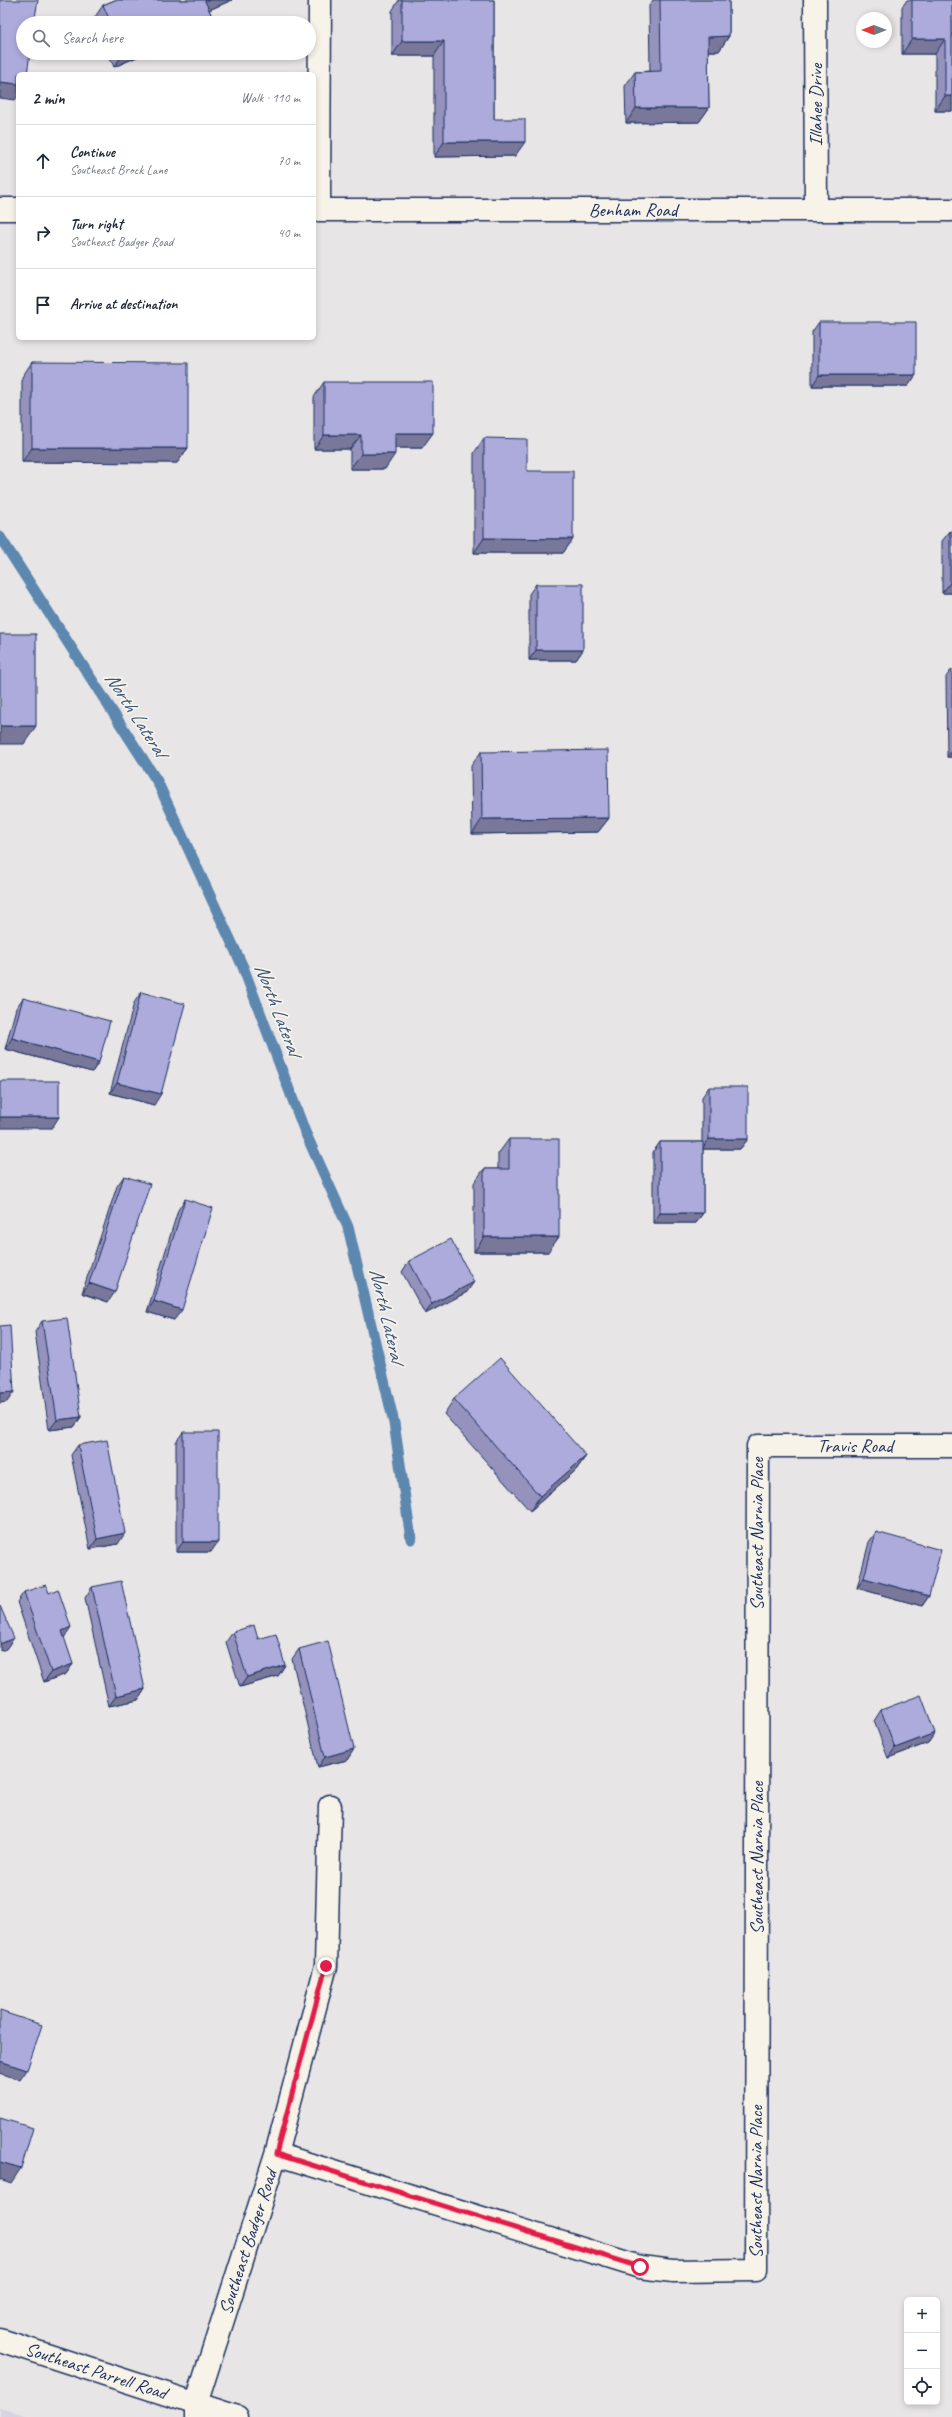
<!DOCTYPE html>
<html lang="en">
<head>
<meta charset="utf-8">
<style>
	:root { --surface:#fff; --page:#f6f6f7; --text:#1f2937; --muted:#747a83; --line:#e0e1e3 }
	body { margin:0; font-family:Caveat,sans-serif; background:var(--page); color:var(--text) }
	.controls { position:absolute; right:12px; bottom:12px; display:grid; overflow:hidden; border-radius:6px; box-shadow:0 2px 6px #0003 }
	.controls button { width:36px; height:36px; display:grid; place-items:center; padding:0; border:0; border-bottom:1px solid var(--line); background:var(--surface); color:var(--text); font:20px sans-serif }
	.compass { position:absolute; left:856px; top:12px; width:36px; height:36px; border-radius:50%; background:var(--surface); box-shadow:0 2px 6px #0003; rotate:270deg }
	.stop { position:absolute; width:12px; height:12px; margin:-9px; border:3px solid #e11d48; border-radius:50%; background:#fff }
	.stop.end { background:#e11d48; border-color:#fff; box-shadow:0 1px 4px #0008 }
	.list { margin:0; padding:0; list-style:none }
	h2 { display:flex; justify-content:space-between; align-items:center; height:52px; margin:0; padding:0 16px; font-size:17px }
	h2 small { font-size:13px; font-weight:400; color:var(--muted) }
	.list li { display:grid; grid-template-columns:26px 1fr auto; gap:12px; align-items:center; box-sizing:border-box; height:72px; padding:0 16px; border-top:1px solid var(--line) }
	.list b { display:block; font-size:15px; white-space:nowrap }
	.list p { margin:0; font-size:13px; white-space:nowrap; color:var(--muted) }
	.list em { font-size:13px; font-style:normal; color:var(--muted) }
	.icon { flex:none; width:22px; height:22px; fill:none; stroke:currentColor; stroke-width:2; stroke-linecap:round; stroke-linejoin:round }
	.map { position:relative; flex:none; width:952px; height:2417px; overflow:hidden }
	.search { position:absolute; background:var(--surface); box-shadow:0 2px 6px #0003; left:16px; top:16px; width:300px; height:44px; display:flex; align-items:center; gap:10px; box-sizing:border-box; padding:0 14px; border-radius:22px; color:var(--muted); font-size:15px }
	.panel { position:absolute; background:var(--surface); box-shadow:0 2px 6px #0003; left:16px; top:72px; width:300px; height:268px; border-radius:6px }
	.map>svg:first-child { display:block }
	.built { fill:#d6d4e3 }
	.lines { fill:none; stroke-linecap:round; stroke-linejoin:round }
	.stream { stroke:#5b87af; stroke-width:11 }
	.street-casing { stroke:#1b2f5e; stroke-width:25 }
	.secondary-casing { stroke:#1b2f5e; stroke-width:25 }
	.street { stroke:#f7f3e8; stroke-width:22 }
	.secondary { stroke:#f7f3e8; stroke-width:22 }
	.wall { fill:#9593bd; stroke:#1b2f5e }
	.shaded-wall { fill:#79789a; stroke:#1b2f5e }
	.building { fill:#adabdc; stroke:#1b2f5e }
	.route { stroke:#e11d48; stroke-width:5 }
	.labels { text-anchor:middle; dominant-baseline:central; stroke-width:3.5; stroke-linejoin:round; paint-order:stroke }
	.street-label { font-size:19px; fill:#1b2f5e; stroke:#f7f3e8 }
	.water-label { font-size:20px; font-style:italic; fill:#365480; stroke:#f7f3e8 }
</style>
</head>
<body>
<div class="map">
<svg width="952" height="2417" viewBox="0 0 952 2417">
	<rect width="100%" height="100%" fill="#e8e5e6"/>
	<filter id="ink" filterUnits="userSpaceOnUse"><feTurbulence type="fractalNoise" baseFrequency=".025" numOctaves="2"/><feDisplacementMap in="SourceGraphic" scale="8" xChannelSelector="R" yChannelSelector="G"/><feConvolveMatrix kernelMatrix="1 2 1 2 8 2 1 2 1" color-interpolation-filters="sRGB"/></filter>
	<g filter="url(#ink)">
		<!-- built -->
		<path class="built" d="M0,2408L28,2417H0Z"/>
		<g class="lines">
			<!-- stream -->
			<path class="stream" d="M0,537L157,781L243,967L305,1132L348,1227L394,1423L411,1539"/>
			<!-- street casing -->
			<g class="street-casing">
				<path id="street" d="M815,0L816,210
					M0,209H18
					M314,210H952
					M319,210L320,0
					M276,2154L640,2267L673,2271L756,2270L758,1446H952
					M196,2417V2404L276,2154L326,1966L330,1806"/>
			</g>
			<!-- secondary casing -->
			<g class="secondary-casing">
				<path id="secondary" d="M0,2340L237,2417"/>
			</g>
			<!-- street -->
			<use href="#street" class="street"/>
			<!-- secondary -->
			<use href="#secondary" class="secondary"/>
		</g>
		<!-- wall -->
		<path class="wall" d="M115,0H232L209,10L215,23H94L93,20L103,5Z
			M399,0H494V119L515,156L434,157V56H392V11Z
			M653,0H729V36L719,51H708L709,108L699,122L626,123L625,86L635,72L650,71L649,6Z
			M907,0H952V111H935V54H902V7Z
			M108,53H146L114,67Z
			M819,322L916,375L908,386H812V332Z
			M32,362L188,448L177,463L22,462V377Z
			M324,382L422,448H395L385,469H350V449H314V397Z
			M484,438L527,471L573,539L563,553H474V453Z
			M950,531L952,593H942V541Z
			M536,584L583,650L576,660H529V594Z
			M952,669V757H947L946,677Z
			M481,752L609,818L598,832L472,834L471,766Z
			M141,992L154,1105L110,1093L134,1003Z
			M23,998L99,1062L92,1072L5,1049L16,1008Z
			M709,1087L748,1139L740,1149H703V1213L696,1223H653V1152L660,1142H702V1097Z
			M509,1139L548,1252H474V1183L484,1169H498V1154Z
			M124,1176L108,1302L82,1293L117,1186Z
			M185,1199L174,1320L147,1312L178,1210Z
			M409,1261L467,1292L425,1314L402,1272Z
			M42,1321L81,1417L74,1427L49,1430L35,1332Z
			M454,1399L586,1456L576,1470L530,1511L444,1414Z
			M183,1432L211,1552H176V1442Z
			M78,1445L118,1544L90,1549L71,1455Z
			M876,1532L929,1596L922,1606L857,1588L869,1542Z
			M92,1587L145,1689L138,1700L109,1706L85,1598Z
			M24,1592L73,1664L66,1674L44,1682L17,1602Z
			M233,1632L258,1639L285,1665L278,1676L240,1687L226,1642Z
			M299,1649L354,1749L347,1760L318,1767L292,1659Z
			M881,1710L935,1733L928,1743L888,1758L874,1721Z"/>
		<!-- shaded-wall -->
		<path class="shaded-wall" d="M209,0H232L195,16L205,1Z
			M729,36L719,51H698L708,37Z
			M912,39H945L935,54H902Z
			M402,41H444L434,56H392Z
			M124,53H146L114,67Z
			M0,82L18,84V96L15,100L0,98Z
			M945,96H952V111H935Z
			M636,108H709L699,122L626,123Z
			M444,142H525L515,156L434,157Z
			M819,375H916L908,386H812Z
			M395,433H433L422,448H385Z
			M324,435H361L350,449H314Z
			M32,448H188L177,463L22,462Z
			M361,454H395L385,469H350Z
			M484,538L573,539L563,553H474Z
			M950,583H952V593H942Z
			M536,650H583L576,660H529Z
			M0,726H36L24,744H0Z
			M952,750V757H947Z
			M609,818L598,832L472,834L482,819Z
			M12,1038L99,1062L92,1072L5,1049Z
			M117,1083L161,1094L154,1105L110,1093Z
			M0,1117H59L52,1128H0Z
			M709,1139H748L740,1149H702Z
			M660,1213H703L696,1223H653Z
			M484,1237H559L548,1252H474Z
			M474,1282L467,1292L425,1314L432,1304Z
			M89,1283L115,1292L108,1302L82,1293Z
			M154,1301L182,1310L174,1320L147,1312Z
			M14,1392L7,1402L0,1403V1393Z
			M81,1417L74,1427L49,1430L57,1420Z
			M586,1456L576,1470L530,1511L540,1496Z
			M125,1533L118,1544L90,1549L97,1539Z
			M183,1542H218L211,1552H176Z
			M864,1578L929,1596L922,1606L857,1588Z
			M71,1627L64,1638L62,1631Z
			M14,1638L6,1649L0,1651V1644Z
			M73,1664L66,1674L44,1682L51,1672Z
			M285,1665L278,1676L240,1687L247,1677Z
			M145,1689L138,1700L109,1706L116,1696Z
			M935,1733L928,1743L888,1758L895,1748Z
			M354,1749L347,1760L318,1767L325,1757Z
			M0,2061L27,2070L20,2080L0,2073Z
			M0,2162L21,2168L11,2183L0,2179Z"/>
		<!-- building -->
		<path class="building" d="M0,0H38L34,23H23V53H30L27,74H18V84L0,82Z
			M115,0H209L205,1L215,23H111L103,5Z
			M402,0H494V119H525V142H444V41H402Z
			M660,0H729V36L708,37L709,108H636L635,72L661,71Z
			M912,0H952V96H945V39H912Z
			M819,322H916V375H819Z
			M32,362L188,363V448H32Z
			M324,382H433V433H395V454H361V435H324Z
			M484,438L527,439V471H573V539L484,538Z
			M950,531H952V583H950Z
			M536,584H583V650H536Z
			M0,634H36V726H0Z
			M608,750L609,818L482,819L481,752Z
			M141,992L185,1004L161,1094L117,1083Z
			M23,998L110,1021L99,1062L12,1038Z
			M0,1081H59V1117H0Z
			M709,1087H748V1139H709Z
			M509,1139H559V1237H484V1169H509Z
			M660,1142H703V1213H660Z
			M124,1176L150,1184L115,1292L89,1283Z
			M185,1199L213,1208L182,1310L154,1301Z
			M451,1239L474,1282L432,1304L409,1261Z
			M67,1318L81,1417L57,1420L42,1321Z
			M10,1325L14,1392L0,1393V1326Z
			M500,1358L586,1456L540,1496L454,1399Z
			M183,1432H218V1542H183Z
			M107,1440L125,1533L97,1539L78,1445Z
			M876,1532L941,1550L929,1596L864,1578Z
			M121,1581L145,1689L116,1696L92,1587Z
			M46,1585L49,1593L58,1589L71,1627L62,1631L73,1664L51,1672L24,1592Z
			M0,1606L14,1638L0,1644Z
			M254,1625L258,1639L276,1634L285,1665L247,1677L233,1632Z
			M328,1641L354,1749L325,1757L299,1649Z
			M921,1695L935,1733L895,1748L881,1710Z
			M0,2011L42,2025L27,2070L0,2061Z
			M0,2118L33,2128L21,2168L0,2162Z"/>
	</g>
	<g class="lines" filter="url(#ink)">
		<!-- route -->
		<path class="route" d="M326,1966L276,2154L640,2267"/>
	</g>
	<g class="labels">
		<!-- street labels -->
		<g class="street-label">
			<text transform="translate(816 105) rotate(-90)">Illahee Drive</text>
			<text x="633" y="210">Benham Road</text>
			<text x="855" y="1446">Travis Road</text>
			<text transform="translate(757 1534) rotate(-90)">Southeast Narnia Place</text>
			<text transform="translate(757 1858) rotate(-90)">Southeast Narnia Place</text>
			<text transform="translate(756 2182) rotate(-90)">Southeast Narnia Place</text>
			<text transform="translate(248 2242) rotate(-72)">Southeast Badger Road</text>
			<text transform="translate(96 2371) rotate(18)">Southeast Parrell Road</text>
		</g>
		<!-- water labels -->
		<g class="water-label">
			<text transform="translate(136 714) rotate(57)">North Lateral</text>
			<text transform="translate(278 1009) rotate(69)">North Lateral</text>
			<text transform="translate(387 1315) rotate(77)">North Lateral</text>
		</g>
	</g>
</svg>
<div class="controls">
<button>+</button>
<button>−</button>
<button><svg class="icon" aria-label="locate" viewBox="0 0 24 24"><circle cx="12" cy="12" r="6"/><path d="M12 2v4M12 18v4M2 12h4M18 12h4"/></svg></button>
</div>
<svg class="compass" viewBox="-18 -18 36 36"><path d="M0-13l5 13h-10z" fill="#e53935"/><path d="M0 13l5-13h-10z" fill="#747a83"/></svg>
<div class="stop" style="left:640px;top:2267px"></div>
<div class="stop end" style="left:326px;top:1966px"></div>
<div class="search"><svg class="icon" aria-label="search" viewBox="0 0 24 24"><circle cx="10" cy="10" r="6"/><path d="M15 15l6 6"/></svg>Search here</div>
<section class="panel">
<h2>2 min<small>Walk · 110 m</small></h2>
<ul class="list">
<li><svg class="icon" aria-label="ahead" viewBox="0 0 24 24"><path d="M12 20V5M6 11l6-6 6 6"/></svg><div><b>Continue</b><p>Southeast Brock Lane</p></div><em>70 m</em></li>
<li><svg class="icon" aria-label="right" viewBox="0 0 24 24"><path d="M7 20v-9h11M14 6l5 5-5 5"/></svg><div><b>Turn right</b><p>Southeast Badger Road</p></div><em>40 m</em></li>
<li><svg class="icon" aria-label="arrive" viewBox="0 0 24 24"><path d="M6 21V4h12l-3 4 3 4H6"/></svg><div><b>Arrive at destination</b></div></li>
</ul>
</section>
</div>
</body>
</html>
